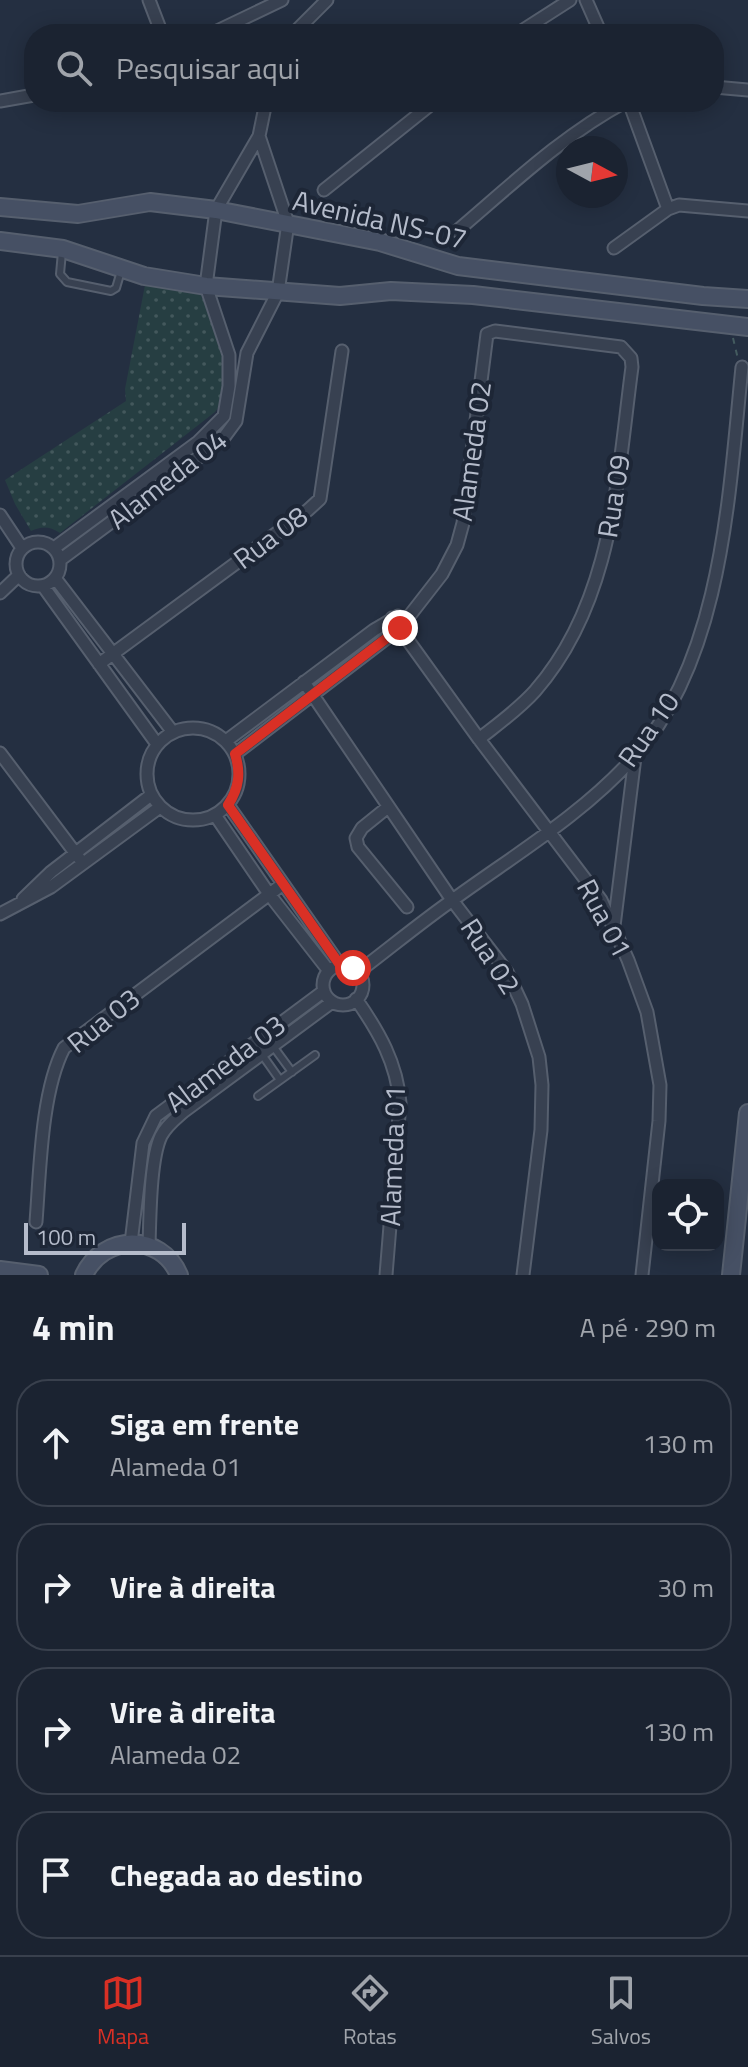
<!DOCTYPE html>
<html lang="pt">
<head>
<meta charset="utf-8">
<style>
	:root { --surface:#1b2331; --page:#282f3d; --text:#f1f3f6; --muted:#a0a4ab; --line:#39404d; --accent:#d93025 }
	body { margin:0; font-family:"Titillium Web",sans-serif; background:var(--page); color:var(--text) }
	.controls { position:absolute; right:24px; bottom:24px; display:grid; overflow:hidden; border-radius:16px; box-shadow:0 4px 20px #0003 }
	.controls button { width:72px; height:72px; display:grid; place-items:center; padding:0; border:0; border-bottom:2px solid var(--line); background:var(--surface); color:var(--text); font:40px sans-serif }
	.compass { position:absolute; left:556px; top:136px; width:72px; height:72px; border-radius:50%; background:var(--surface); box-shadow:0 4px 20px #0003; rotate:97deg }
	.scale { position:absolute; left:24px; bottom:20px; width:162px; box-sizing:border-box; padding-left:8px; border:4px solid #b5bccb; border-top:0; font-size:22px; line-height:28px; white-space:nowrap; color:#b5bccb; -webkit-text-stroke:6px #1d2636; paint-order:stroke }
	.stop { position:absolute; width:24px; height:24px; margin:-18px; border:6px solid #d93025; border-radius:50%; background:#fff }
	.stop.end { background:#d93025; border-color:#fff; box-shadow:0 2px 8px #0008 }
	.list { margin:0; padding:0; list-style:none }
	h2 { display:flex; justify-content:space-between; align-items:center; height:104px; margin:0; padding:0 32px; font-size:34px }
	h2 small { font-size:26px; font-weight:400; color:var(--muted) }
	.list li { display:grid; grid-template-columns:52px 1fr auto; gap:24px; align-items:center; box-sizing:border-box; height:128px; margin:0 16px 16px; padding:0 16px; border:2px solid var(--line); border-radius:32px }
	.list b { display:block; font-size:30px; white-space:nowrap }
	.list p { margin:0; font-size:26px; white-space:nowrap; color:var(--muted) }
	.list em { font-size:26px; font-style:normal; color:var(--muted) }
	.icon { flex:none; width:44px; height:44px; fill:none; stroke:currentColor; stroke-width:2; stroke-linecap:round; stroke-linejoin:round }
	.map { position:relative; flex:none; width:748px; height:1275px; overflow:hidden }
	.search { position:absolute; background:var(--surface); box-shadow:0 4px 20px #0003; left:24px; right:24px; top:24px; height:88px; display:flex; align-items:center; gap:20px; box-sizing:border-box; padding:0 28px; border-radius:32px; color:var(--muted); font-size:30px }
	.sheet { height:680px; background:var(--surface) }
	nav { display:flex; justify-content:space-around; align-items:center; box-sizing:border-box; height:112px; border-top:2px solid var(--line); background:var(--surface); font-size:22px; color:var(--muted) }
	nav a { display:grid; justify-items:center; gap:4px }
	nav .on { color:var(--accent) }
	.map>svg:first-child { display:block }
	.grass { fill:url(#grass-dots) }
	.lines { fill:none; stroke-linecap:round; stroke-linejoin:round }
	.lane-casing { stroke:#565f6e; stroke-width:10 }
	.street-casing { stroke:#565f6e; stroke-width:15 }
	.secondary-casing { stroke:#565f6e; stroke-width:20 }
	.path { stroke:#445b5f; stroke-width:2; stroke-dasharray:6 6; stroke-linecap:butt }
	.lane { stroke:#384151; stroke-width:6 }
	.street { stroke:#384151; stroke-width:11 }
	.secondary { stroke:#465064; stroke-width:16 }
	.route { stroke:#d93025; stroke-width:10 }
	.labels { text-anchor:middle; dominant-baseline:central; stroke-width:8; stroke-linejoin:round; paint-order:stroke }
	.street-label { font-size:28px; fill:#b5bccb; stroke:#1d2636 }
</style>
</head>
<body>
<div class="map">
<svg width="748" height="1275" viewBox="0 0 748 1275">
	<defs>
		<pattern id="grass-dots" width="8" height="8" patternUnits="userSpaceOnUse" patternTransform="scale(2)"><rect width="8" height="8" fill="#263e42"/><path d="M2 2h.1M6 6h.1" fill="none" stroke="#43585c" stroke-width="1.8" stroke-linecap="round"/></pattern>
	</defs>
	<rect width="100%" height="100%" fill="#242f41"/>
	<!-- grass -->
	<path class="grass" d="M145,285L200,293L229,361L227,396L215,412L60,533C49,526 42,526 31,531L15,504L5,480L126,401L125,389Z"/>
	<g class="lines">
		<!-- lane casing -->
		<g class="lane-casing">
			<path id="lane" d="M62,252L60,274L67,282L111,291L116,288L121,271
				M264,1034L292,1072
				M253,1042L280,1080
				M258,1096L315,1055"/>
		</g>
		<!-- street casing -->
		<g class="street-casing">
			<path id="street" d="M149,0L162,34
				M586,0L601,34
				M211,34L282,0
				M293,34L327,0
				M517,34L570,0
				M714,87L748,90
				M0,101L34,95
				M629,102L668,209
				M324,190L434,102
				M457,231C510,186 563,135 625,102
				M614,248L668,209L679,205L748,211
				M0,515L22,548
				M16 564a22 22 0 1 1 44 0a22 22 0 1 1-44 0Z
				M54,548L198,442L224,416L229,386V355L206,286L216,210L259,136L266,102
				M60,560L222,440L236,421L247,353L278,292L288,223L259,136
				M55,578L172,731
				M43,586L157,744
				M0,593L19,575
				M392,618L479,739L601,900L628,960L647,1012L660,1085L659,1121L642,1275
				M99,664L308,510L320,499L342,351
				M304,682L452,900L507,972L522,1004L539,1057L542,1085L541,1130L523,1275
				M147 774a46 46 0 1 1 92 0a46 46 0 1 1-92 0Z
				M226,741L374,630L398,616
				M0,753L79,858
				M235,754L400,628L442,574L457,545L463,523L487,334L495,331L621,347L631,358L632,367C617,479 613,602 535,691C519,709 498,724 479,739
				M228,805L340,965
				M388,807L362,828L356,838L358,847L407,907
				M215,815L269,894L329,971
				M23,899L51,872L151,795
				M0,914L51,887L160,807
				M614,926L635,757
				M323 985a20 20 0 1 1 40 0a20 20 0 1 1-40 0Z
				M358,972C390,948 421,922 454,899C516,854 583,814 634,757C723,658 729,492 742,367
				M356,999C379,1032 397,1063 400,1103L386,1275
				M36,1222C40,1171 41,1092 64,1048L283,884
				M131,1243L143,1143L156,1116L324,991
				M149,1245C150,1218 150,1159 161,1136C166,1126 175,1119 183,1112L332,1002"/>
		</g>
		<!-- secondary casing -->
		<g class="secondary-casing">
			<path id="secondary" d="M0,207L78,214L150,202L216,210L380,242L458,266L703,296L748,299
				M0,241L63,249L144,276L206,286L340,296L391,291L473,295L748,327
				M0,1270L39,1275
				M84,1275C103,1234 161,1232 179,1275
				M731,1275L748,1113"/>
		</g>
		<!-- path -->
		<path class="path" d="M733,338L738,359"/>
		<!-- lane -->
		<use href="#lane" class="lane"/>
		<!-- street -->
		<use href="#street" class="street"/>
		<!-- secondary -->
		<use href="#secondary" class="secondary"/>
	</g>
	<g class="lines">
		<!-- route -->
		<path class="route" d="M353,968L340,965L228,805C239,788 241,773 235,754L400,628"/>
	</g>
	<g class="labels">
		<!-- street labels -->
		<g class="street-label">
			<text transform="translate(380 219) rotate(13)">Avenida NS-07</text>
			<text transform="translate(471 451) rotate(-82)">Alameda 02</text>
			<text transform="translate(167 479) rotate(-38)">Alameda 04</text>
			<text transform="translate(613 496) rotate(-81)">Rua 09</text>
			<text transform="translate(270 537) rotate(-37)">Rua 08</text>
			<text transform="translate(648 729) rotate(-55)">Rua 10</text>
			<text transform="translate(605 918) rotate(62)">Rua 01</text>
			<text transform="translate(491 956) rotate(57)">Rua 02</text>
			<text transform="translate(103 1020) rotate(-39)">Rua 03</text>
			<text transform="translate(225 1063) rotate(-37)">Alameda 03</text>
			<text transform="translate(392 1156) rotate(-88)">Alameda 01</text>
		</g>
	</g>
</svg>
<div class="controls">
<button><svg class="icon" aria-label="locate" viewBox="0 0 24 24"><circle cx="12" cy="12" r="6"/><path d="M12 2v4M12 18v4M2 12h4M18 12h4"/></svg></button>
</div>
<svg class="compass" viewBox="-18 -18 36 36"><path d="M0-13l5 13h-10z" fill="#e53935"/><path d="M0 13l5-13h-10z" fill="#a0a4ab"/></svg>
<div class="scale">100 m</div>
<div class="stop" style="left:353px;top:968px"></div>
<div class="stop end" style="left:400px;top:628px"></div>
<div class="search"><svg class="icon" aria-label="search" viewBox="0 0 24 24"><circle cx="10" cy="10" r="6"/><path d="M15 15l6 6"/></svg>Pesquisar aqui</div>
</div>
<section class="sheet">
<h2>4 min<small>A pé · 290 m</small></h2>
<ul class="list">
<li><svg class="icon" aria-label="ahead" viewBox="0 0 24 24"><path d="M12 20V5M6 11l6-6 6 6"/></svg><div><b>Siga em frente</b><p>Alameda 01</p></div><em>130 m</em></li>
<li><svg class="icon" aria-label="right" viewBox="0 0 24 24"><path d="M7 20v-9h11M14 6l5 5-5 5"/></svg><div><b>Vire à direita</b></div><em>30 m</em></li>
<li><svg class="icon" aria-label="right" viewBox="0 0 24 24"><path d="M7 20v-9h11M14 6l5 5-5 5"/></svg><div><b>Vire à direita</b><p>Alameda 02</p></div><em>130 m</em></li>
<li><svg class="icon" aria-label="arrive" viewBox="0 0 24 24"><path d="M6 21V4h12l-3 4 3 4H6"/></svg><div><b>Chegada ao destino</b></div></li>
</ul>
</section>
<nav>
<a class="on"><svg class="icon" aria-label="map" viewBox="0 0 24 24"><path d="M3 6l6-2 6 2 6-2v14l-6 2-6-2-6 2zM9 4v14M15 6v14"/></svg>Mapa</a>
<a><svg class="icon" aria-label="directions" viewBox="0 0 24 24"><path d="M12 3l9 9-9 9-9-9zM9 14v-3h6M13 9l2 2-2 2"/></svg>Rotas</a>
<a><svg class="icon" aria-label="saved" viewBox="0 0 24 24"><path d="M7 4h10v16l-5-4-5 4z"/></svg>Salvos</a>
</nav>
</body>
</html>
